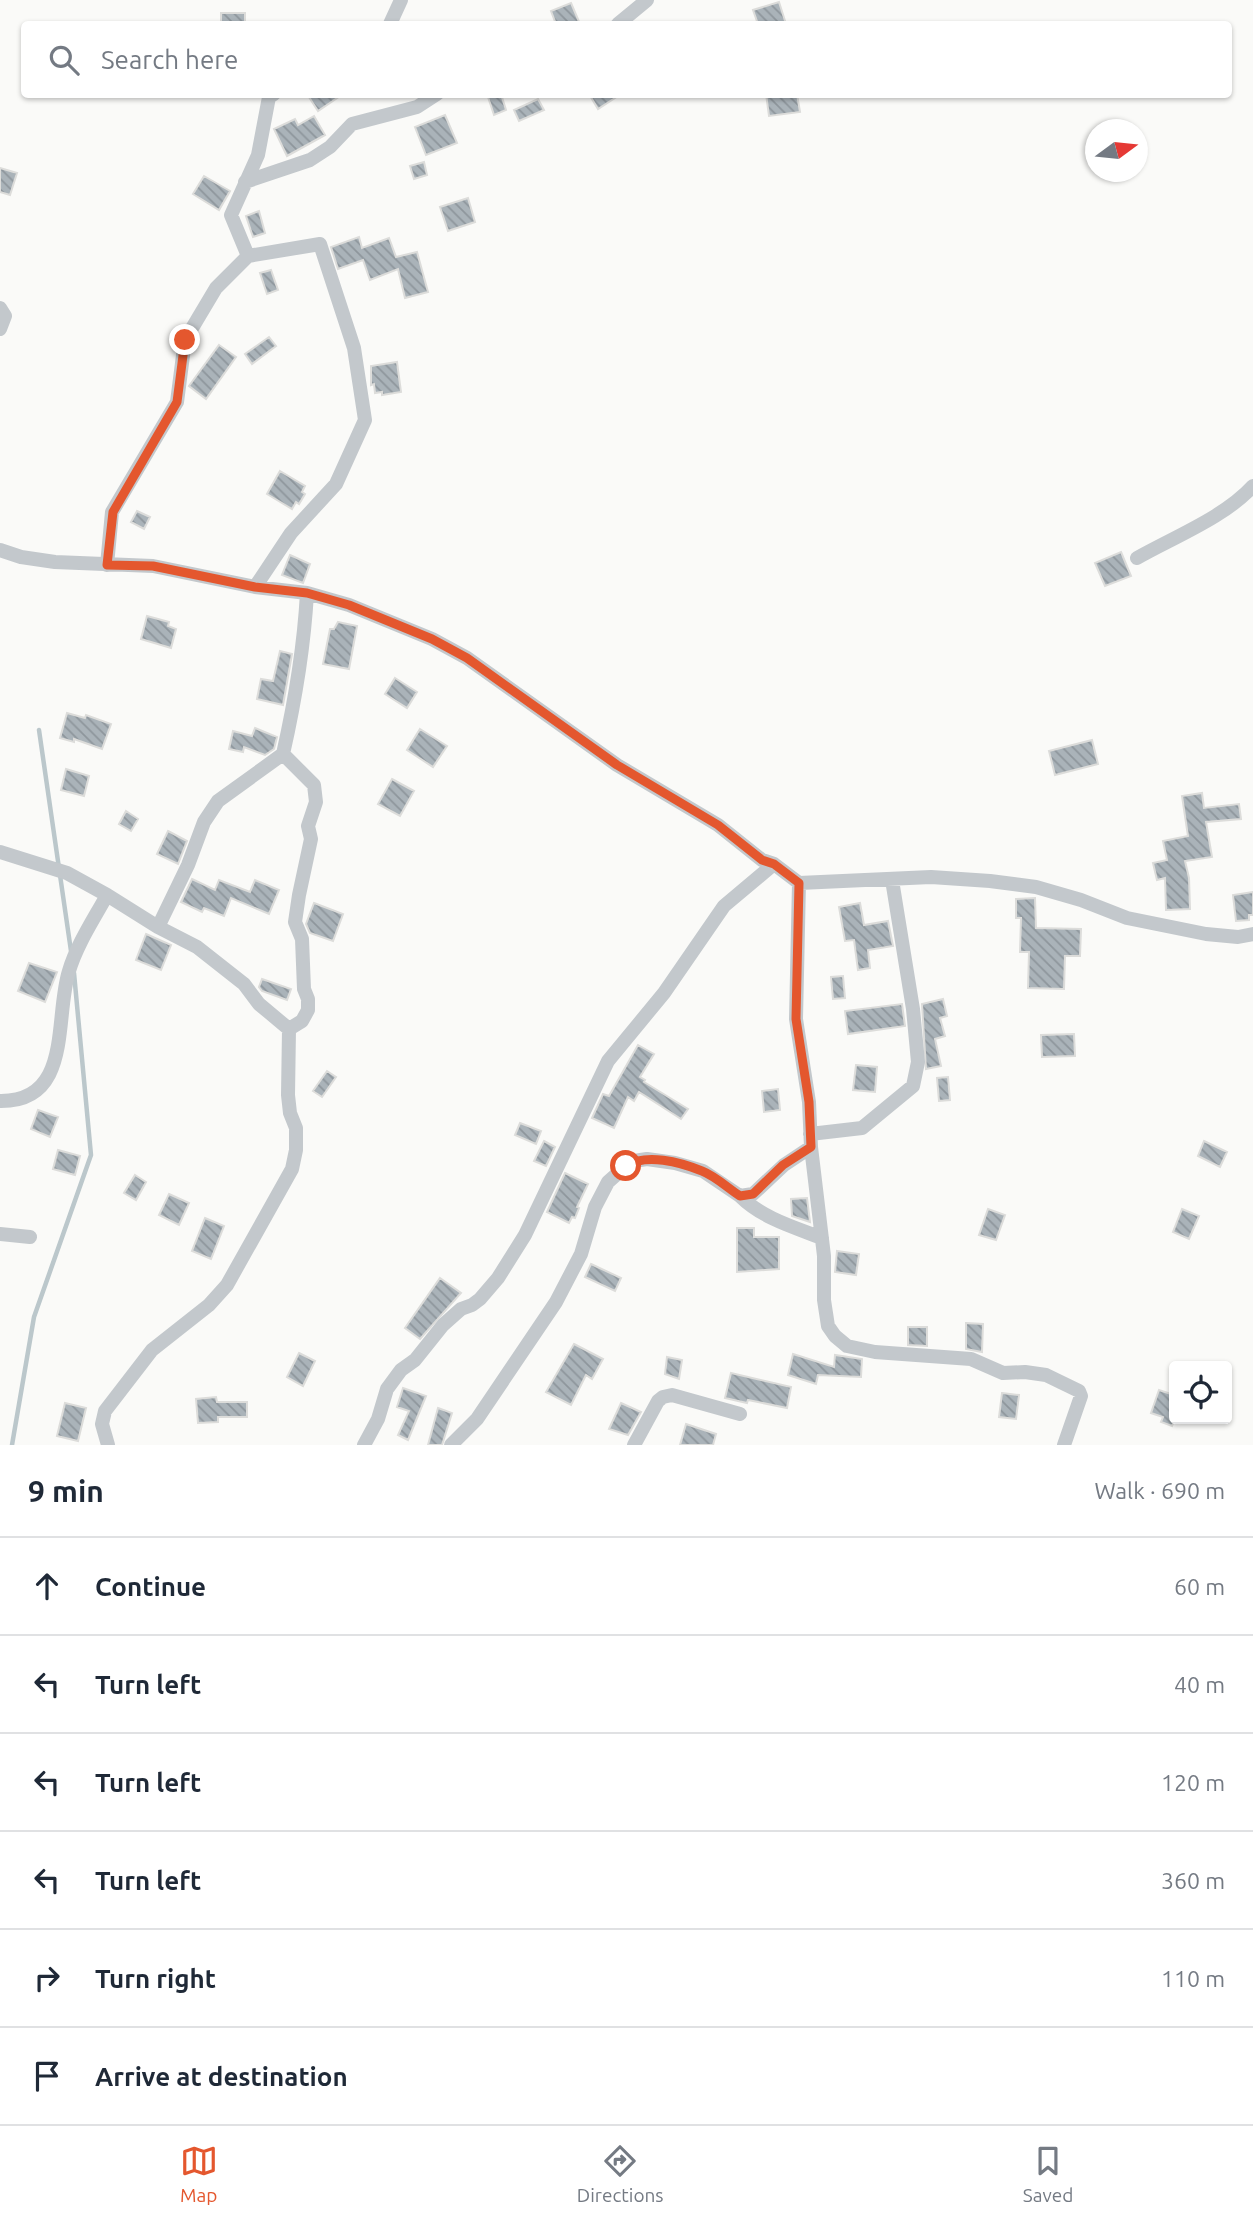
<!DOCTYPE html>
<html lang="en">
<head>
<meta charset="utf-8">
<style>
	:root { --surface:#fff; --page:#f2f2f3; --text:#1f2937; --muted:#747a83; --line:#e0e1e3; --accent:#e4572e }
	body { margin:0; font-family:Ubuntu,sans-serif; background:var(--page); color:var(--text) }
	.controls { position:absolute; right:21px; bottom:21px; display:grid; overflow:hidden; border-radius:7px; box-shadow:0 2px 5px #0004 }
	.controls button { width:63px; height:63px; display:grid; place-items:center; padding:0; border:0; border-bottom:2px solid var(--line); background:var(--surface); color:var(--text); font:35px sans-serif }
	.compass { position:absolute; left:1085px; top:119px; width:63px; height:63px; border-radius:50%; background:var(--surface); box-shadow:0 2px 5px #0004; rotate:75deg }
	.stop { position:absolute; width:21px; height:21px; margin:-16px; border:5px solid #e4572e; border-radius:50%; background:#fff }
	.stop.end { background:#e4572e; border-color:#fff; box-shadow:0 2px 7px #0008 }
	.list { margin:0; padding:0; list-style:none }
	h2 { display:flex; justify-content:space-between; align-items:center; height:91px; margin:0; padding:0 28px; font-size:30px }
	h2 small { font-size:23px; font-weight:400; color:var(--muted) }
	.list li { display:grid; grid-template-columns:46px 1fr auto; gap:21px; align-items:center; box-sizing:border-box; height:98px; padding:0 28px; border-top:2px solid var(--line) }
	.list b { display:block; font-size:26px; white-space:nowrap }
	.list em { font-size:23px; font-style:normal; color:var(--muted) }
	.icon { flex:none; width:38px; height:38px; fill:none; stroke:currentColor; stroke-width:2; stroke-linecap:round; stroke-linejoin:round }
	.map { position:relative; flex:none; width:1253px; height:1445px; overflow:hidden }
	.search { position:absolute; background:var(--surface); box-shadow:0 2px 5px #0004; left:21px; right:21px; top:21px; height:77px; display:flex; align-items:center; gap:18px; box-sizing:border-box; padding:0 24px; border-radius:7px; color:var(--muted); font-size:26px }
	.sheet { height:679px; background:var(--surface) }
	nav { display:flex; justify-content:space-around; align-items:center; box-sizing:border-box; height:98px; border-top:2px solid var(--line); background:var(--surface); font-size:19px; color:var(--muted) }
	nav a { display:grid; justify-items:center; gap:4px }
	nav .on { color:var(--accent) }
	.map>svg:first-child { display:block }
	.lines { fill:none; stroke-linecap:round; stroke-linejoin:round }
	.stream { stroke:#bbc7cb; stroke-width:4.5 }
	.building { fill:url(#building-back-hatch); stroke:#dcdcda; stroke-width:2 }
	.minor { stroke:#c3c8cc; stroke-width:14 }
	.route { stroke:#e4572e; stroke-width:9 }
</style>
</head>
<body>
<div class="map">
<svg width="1253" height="1445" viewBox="0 0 1253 1445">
	<defs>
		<pattern id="building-back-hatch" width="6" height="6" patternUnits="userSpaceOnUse" patternTransform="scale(1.75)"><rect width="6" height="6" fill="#aab3b9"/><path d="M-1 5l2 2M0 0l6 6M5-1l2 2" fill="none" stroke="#8e969c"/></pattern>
	</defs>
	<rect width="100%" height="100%" fill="#fafaf8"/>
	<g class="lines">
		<!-- stream -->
		<path class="stream" d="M39,730L71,951
			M12,1445L34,1317L91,1155L74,973"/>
	</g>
	<!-- building -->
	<path class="building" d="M779,2L786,24H758L753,10Z
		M571,3L580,24H556L551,11Z
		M221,13H245V24H221Z
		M307,94H343L318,111Z
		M487,94H501L506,110L494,115Z
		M589,94H621L598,109Z
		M766,94H797L800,112L769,116Z
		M538,99L544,110L519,121L514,110Z
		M445,115L457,143L426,155L415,127Z
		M314,116L325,135L287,156L274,129L295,119L298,125Z
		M424,162L427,175L414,179L410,166Z
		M0,168L17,173L10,195L0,192Z
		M204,176L230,191L219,210L193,194Z
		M468,198L475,222L448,231L440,207Z
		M259,211L265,233L253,237L246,216Z
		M359,237L362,248L389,238L396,257L417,252L428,292L405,298L398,269L370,280L363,260L338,269L331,247Z
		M271,270L278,290L267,294L260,273Z
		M269,337L276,346L252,364L245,354Z
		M219,345L236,357L206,399L189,386Z
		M397,362L401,392L382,395V392L375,393L374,384L371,385V366Z
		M280,471L305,486L302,492L305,494L299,504L296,502L292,509L267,494Z
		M137,511L150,517L144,529L131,522Z
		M1121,552L1131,576L1105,586L1095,563Z
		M290,555L310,564L303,583L282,575Z
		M147,616L169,622L168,626L176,629L171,648L141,639Z
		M338,622L357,626L349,669L323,664L330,629H334Z
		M280,651L292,654L283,705L257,699L261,679L273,681Z
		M395,678L417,692L407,708L385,694Z
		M67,713L85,718L86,715L111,724L102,749L74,739V742L60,738Z
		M255,728L277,737L274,749L265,755L244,747L243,752L229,749L233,731L252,736Z
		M420,729L447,746L433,767L407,750Z
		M1092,740L1098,764L1055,775L1049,751Z
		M66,769L89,776L84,796L61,790Z
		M392,779L414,791L400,816L378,804Z
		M1202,793L1204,808L1239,804L1241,819L1206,822L1212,857L1185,861L1189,878L1190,909L1166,910L1165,878L1157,880L1153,863L1167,860L1163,841L1188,836L1182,796Z
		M126,811L138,819L131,831L119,824Z
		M168,831L187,841L178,864L157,854Z
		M192,879L215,890L219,880L250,892L255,880L279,890L269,914L231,898L224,916L204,908L202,912L181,902Z
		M1253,892V915H1249V920L1236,921L1233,895Z
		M1035,898L1036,928L1081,929L1080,956H1065L1064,989L1028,988L1029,952H1020L1021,918H1016V899Z
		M314,903L343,914L333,941L310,933L306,924Z
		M860,903L864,925L888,921L893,946L868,950L870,968L858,970L854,940L845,941L839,907Z
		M146,934L171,945L161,970L136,960Z
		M29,963L57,972L45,1002L18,991Z
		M843,976L845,998L833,999L831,977Z
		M262,979L291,989L287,1000L262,991L259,987Z
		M943,999L947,1016L940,1018L945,1036L935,1039L941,1066L926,1069L922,1004Z
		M902,1004L905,1026L848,1034L845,1011Z
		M1074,1034L1075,1056L1042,1057L1041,1035Z
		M638,1045L654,1054L640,1077L645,1080L644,1082L688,1109L681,1119L639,1092L634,1101L628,1097L614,1128L592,1118L603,1094L609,1096Z
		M856,1065L877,1067L875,1092L853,1090Z
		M327,1071L336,1077L322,1097L313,1091Z
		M948,1077L950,1100L939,1101L937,1078Z
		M778,1089L780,1110L764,1112L762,1091Z
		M38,1110L58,1117L50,1137L31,1129Z
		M520,1123L541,1131L536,1144L515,1135Z
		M544,1141L555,1147L546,1166L534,1161Z
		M1204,1141L1227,1152L1220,1167L1198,1156Z
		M58,1150L80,1156L75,1175L53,1169Z
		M565,1173L588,1184L577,1207L579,1208L575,1218L572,1217L569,1223L547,1212Z
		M135,1175L146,1182L136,1200L124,1193Z
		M169,1194L189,1203L179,1225L159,1215Z
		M807,1198L810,1222L792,1216L791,1199Z
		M988,1209L1005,1215L996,1240L979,1235Z
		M1182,1209L1199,1216L1189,1239L1173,1232Z
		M205,1218L224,1226L211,1259L192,1251Z
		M737,1228H754V1237H779V1269L737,1272Z
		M837,1251L859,1254L856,1275L835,1272Z
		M591,1264L621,1278L615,1291L585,1277Z
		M440,1278L461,1293L420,1339L405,1328Z
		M966,1323L983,1324L982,1352L966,1349Z
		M908,1327H927V1346L908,1345Z
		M574,1344L603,1359L592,1379L586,1375L571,1405L546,1392Z
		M299,1353L315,1361L303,1386L287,1377Z
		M793,1354L834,1367L835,1355L862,1359L861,1377L818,1375L816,1384L788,1375Z
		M667,1357L682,1360L679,1379L665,1374Z
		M731,1373L791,1387L787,1408L748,1400L747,1403L725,1398Z
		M403,1388L426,1396L408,1440L398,1435L409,1411L397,1407Z
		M1173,1389L1174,1421L1172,1426L1161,1422L1163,1417L1151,1413L1159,1390L1171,1394Z
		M1002,1393L1019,1395L1016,1419L999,1417Z
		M216,1397L217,1402H247V1417H218V1422L198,1423L196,1399Z
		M65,1403L86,1408L78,1441L57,1436Z
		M621,1403L641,1412L628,1435L609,1429Z
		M438,1408L452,1413L442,1445H428Z
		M686,1424L716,1434L713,1445H680Z"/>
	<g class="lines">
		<!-- minor -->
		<path class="minor" d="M390,24L401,0
			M618,24L647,0
			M245,182L310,160L330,147L352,124L417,107L437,94
			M248,256L320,244L354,348L365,420L336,484L291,533L255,587
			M0,308L5,316L0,329
			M0,550L21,557L55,562L153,566L255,587L307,593L349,605L432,639L467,658L617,765L718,825L762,860L774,864L799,883L931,877L990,881L1036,887L1081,900L1127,918L1206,934L1238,937L1253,934
			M1137,558C1174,537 1225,517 1253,486
			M107,565L112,512L177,402L185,340L216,288L248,256L231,215L258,155L269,97L274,94
			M0,852L67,873L107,895C94,919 77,944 69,971C54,1018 73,1102 0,1101
			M107,895L158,927L197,947L244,984L259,1004L289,1029L302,1021L308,1010V999L304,989L302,939L295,922L299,895L311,839L308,826L316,802L314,785L283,754C295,701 304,647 307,593
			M158,927L188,865L204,822L218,801L283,754
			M810,1134L862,1128L913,1086L918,1062L913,1009L892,880
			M811,1147L824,1256V1300L828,1326L835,1336L847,1346L875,1352L971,1359L1003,1373L1025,1372L1046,1375L1079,1391L1081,1396L1064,1445
			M740,1196C762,1218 793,1227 822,1238
			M0,1234L30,1237
			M108,1445L102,1424L105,1411L152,1350L209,1305L227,1285L292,1169L296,1150V1128L290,1113L288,1095L289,1029
			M364,1445L378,1419L387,1389L401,1370L415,1360L443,1325L461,1309L472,1305L480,1299L498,1278L525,1235L608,1061L664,993L724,906L774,864
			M451,1445L477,1419L556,1302L581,1254L595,1207L608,1182L626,1166L634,1161L647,1159L675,1163L703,1171L740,1196L753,1194L784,1165L811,1147L809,1102L796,1019L799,883
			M634,1445L658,1401L663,1397L672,1395L740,1414"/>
	</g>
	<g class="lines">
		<!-- route -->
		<path class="route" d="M185,340L177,402L113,512L107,565L153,566L255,587L307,593L349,605L432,639L467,658L617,765L718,825L762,860L774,864L799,883L796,1019L809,1102L811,1147L783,1165L753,1194L740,1196C728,1188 715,1176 702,1171C680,1162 646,1153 626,1166"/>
	</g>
</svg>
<div class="controls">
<button><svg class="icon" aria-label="locate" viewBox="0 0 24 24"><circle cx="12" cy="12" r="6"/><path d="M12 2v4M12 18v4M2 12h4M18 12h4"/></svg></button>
</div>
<svg class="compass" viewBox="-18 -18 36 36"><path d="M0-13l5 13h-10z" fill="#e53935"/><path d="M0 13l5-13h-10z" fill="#747a83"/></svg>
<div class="stop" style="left:626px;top:1166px"></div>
<div class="stop end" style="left:185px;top:340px"></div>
<div class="search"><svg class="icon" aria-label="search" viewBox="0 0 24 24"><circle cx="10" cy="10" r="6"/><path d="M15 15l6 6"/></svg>Search here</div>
</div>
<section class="sheet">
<h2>9 min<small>Walk · 690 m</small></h2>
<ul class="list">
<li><svg class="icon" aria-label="ahead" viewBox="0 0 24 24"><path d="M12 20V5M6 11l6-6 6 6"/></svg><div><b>Continue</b></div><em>60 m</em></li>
<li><svg class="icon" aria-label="left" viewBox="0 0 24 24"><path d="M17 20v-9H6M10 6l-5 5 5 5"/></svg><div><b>Turn left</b></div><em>40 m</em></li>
<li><svg class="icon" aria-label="left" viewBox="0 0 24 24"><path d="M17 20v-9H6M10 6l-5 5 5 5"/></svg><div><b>Turn left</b></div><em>120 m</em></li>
<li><svg class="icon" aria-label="left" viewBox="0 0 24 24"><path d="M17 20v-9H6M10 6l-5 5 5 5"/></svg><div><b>Turn left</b></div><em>360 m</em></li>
<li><svg class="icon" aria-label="right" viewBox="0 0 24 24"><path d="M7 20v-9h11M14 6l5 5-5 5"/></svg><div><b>Turn right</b></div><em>110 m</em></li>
<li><svg class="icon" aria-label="arrive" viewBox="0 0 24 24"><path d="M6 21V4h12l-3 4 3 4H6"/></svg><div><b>Arrive at destination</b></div></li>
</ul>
</section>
<nav>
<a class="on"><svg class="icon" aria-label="map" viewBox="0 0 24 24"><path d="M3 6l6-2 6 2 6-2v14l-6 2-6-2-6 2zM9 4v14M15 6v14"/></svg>Map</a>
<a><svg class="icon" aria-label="directions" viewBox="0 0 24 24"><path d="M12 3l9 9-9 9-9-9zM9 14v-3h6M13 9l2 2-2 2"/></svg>Directions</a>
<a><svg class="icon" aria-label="saved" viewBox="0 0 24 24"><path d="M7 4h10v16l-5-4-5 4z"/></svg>Saved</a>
</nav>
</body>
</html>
